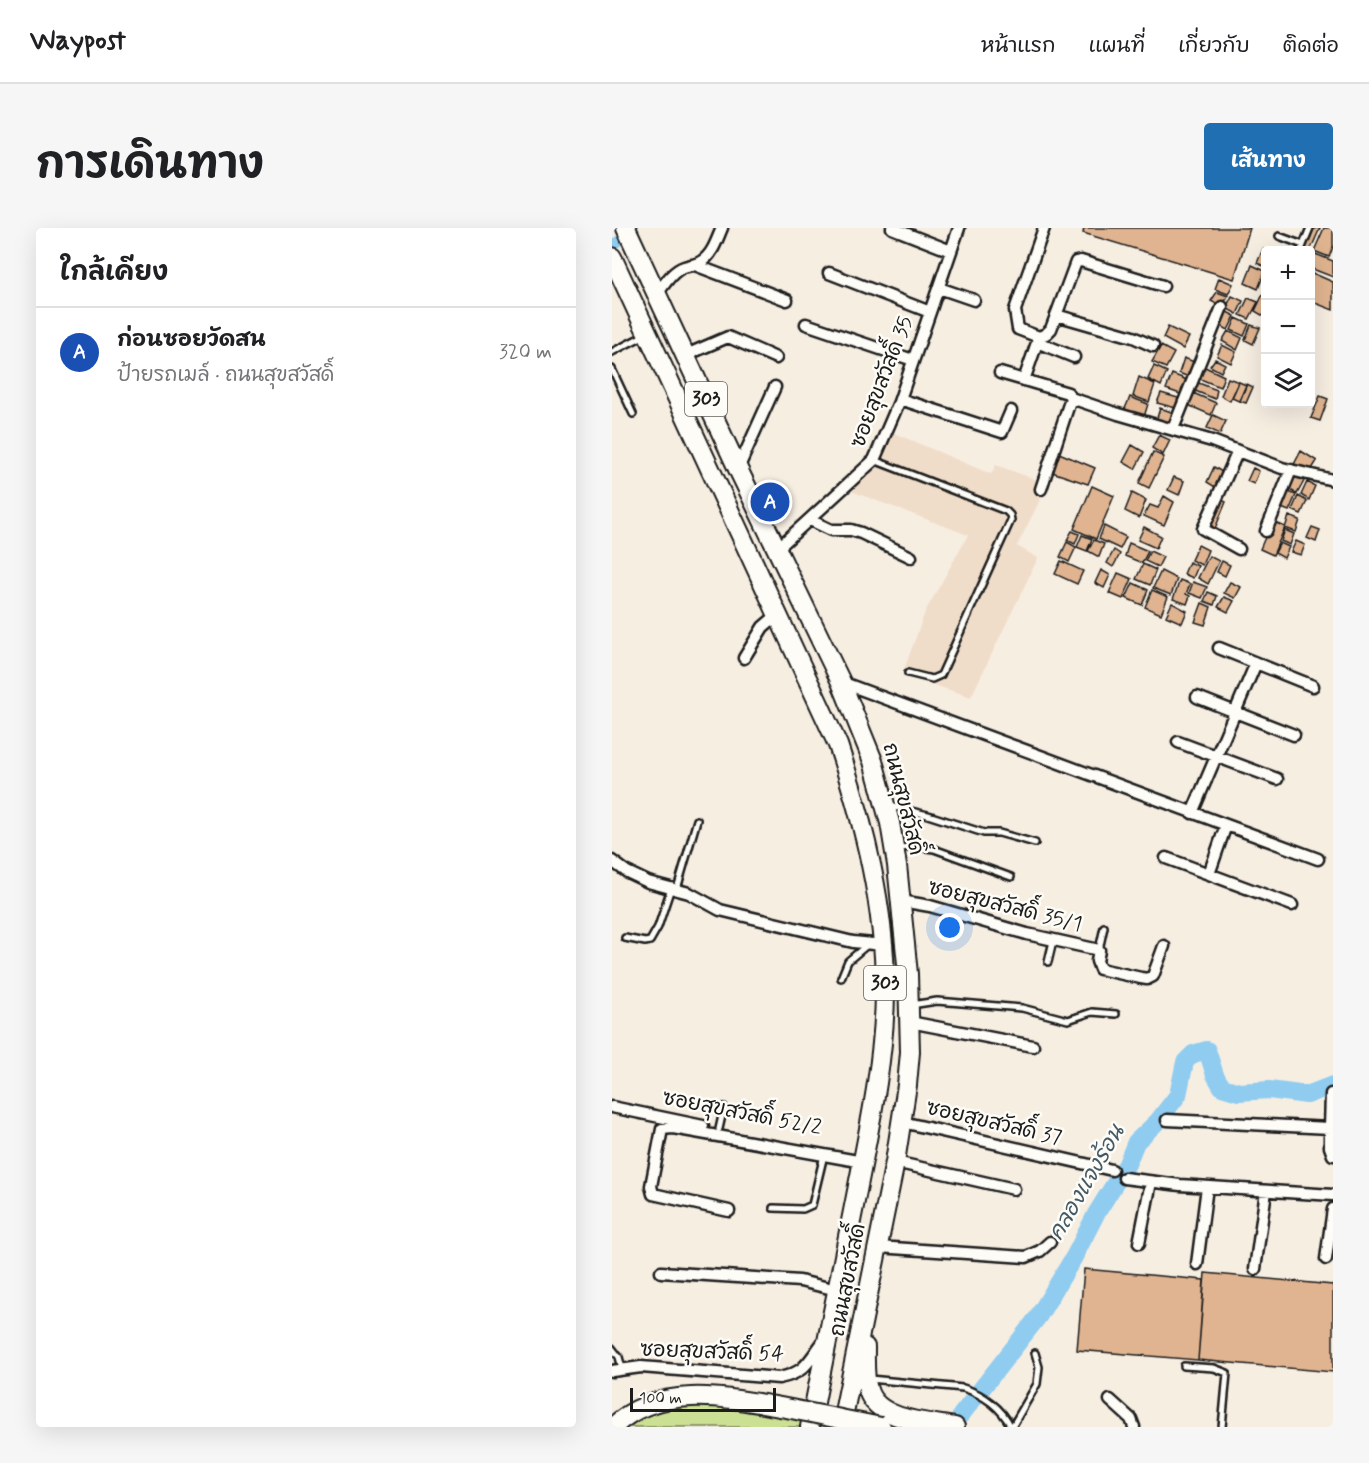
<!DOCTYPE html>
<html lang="th">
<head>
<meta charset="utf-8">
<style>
	:root { --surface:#fff; --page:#f6f6f6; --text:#202124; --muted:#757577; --line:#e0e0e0; --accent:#1f6fb2 }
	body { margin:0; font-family:Mynerve,"Playpen Sans Thai",sans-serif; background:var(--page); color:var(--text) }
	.controls { position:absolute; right:18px; top:18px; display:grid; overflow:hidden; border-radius:6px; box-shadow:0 6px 24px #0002 }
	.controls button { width:54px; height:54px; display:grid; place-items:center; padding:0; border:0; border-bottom:2px solid var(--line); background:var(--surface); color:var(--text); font:30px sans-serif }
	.scale { position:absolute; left:18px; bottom:15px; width:146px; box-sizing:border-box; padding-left:6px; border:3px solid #1c1c1c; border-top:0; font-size:16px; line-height:21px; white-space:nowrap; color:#1c1c1c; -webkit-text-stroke:4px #fdfcf7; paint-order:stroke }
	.you { position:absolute; left:338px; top:700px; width:21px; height:21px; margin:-15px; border:4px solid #fff; border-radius:50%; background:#1a73e8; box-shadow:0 0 0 9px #1a73e833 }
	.badge { display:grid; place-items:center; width:39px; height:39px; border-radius:50%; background:var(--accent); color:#fff; font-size:20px; font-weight:700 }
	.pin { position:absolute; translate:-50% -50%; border:3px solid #fff; box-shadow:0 2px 6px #0006 }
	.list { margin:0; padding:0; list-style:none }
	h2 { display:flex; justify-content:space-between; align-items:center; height:78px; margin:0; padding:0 24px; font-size:26px }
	h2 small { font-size:20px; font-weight:400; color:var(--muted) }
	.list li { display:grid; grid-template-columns:39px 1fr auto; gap:18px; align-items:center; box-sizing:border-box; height:90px; padding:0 24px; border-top:2px solid var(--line) }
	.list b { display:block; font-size:22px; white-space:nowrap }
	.list p { margin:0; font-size:20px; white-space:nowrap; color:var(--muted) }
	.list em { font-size:20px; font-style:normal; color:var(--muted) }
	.icon { flex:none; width:33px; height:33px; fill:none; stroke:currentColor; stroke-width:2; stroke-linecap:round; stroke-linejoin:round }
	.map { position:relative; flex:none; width:721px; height:1199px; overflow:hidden; border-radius:6px }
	header { display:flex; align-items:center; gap:36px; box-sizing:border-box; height:84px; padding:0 30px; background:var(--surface); border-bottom:2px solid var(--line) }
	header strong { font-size:28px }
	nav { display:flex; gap:33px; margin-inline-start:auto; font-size:21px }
	.intro { display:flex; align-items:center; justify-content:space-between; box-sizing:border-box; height:144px; padding:0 36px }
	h1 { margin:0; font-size:42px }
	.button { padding:15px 27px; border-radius:6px; background:var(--accent); color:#fff; font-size:21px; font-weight:700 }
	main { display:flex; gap:36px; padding:0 36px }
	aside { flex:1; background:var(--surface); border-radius:6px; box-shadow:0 6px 24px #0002 }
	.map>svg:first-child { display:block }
	.built { fill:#f0ddc9 }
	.green { fill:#cce094; stroke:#747e58; stroke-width:1.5 }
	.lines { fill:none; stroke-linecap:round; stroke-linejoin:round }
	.canal { stroke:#8fccf0; stroke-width:10 }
	.river { stroke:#8fccf0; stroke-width:18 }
	.building { fill:#e0b490; stroke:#1c1c1c; stroke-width:1.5 }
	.lane-casing { stroke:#1c1c1c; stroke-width:10 }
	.street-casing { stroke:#1c1c1c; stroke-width:15 }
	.primary-casing { stroke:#1c1c1c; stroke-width:22 }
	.lane { stroke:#fdfcf7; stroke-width:5 }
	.street { stroke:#fdfcf7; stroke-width:10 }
	.primary { stroke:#fdfcf7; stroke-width:18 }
	.primary-bridge-casing { stroke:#1c1c1c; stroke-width:22; stroke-linecap:butt }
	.primary-bridge { stroke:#fdfcf7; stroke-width:18 }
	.labels { text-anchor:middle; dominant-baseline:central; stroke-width:5; stroke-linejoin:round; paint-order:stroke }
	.shield { fill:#fdfcf7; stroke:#605f5e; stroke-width:1.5 }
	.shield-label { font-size:20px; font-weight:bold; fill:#1c1c1c }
	.street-label { font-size:21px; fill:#1c1c1c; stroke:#fdfcf7 }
	.water-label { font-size:22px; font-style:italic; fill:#445a66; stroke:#fdfcf7 }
</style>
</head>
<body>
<header>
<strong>Waypost</strong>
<nav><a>หน้าแรก</a><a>แผนที่</a><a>เกี่ยวกับ</a><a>ติดต่อ</a></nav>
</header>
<div class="intro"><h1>การเดินทาง</h1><a class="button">เส้นทาง</a></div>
<main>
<aside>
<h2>ใกล้เคียง<small></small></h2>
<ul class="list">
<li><span class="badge" style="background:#1a4fb4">A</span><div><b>ก่อนซอยวัดสน</b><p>ป้ายรถเมล์ · ถนนสุขสวัสดิ์</p></div><em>320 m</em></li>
</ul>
</aside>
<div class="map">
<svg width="721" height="1199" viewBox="0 0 721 1199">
	<rect width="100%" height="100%" fill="#f7eee2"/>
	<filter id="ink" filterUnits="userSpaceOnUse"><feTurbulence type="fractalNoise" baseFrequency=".0167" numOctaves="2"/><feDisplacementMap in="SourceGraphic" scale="12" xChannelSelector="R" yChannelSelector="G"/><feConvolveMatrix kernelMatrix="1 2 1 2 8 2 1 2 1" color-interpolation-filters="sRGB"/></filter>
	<g filter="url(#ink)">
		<!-- built -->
		<path class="built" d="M282,205L379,246L384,237L436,256L405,318L426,330L359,469L290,447L313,384L356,307L236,262L262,240Z"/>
		<!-- green -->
		<path class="green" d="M90,1169L191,1183L188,1199H4L19,1183Z"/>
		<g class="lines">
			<!-- canal -->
			<path class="canal" d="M0,18L19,3"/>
			<!-- river -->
			<path class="river" d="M349,1187L426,1089L462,1029L484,986L515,936L524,914L546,893L566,867L573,834L581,826L595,822L603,847L610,859L627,864L657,862L695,867L721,857"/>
		</g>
		<!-- building -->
		<path class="building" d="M472,0H638L622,51L471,5Z
			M699,0H708L698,23L690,22Z
			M712,0H721V19L717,29L702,23Z
			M651,21L655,22H654V39L645,35Z
			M701,25L721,33V49L698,40Z
			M640,37L653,43L646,61L633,55Z
			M698,44L721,54V82L698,73Z
			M607,50L621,56L616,66L603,61Z
			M653,62H654L653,89L643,83Z
			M605,64L616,68L610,79L599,73Z
			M620,68L631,73L625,86L614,80Z
			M636,70L646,74L637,91L628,87Z
			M613,83L623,88L616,102L606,96Z
			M624,90L637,96L632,108L619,102Z
			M639,97L648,100L641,116L633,112Z
			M556,99L577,109L571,121L551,110Z
			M616,103L630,110L625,122L610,113Z
			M610,117L624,124L619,135L605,128Z
			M549,118L562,125L554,140L540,134Z
			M572,130L585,135L579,150L567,145Z
			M603,131L613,136L609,144L598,138Z
			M542,138L555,144L549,158L536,151Z
			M591,138L612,148L608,159L586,150Z
			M560,146L580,154L574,168L554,161Z
			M527,149L543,156L537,174L521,168Z
			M616,150L627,154L618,173L609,168Z
			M584,154L605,162L603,171L581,162Z
			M627,154L634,157L627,173L620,170Z
			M635,156L641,159L634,175L628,173Z
			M549,165L566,170L564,180L545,175Z
			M581,165L604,175L599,187L576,177Z
			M708,168L716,171L708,193L699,190Z
			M518,169L536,176L532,189L512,183Z
			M548,180L565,186L561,201L544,193Z
			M601,187L614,193L608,206L595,200Z
			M547,207L558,212L551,227L540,220Z
			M520,217L532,224L523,241L511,234Z
			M689,223L705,233L695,249L679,242Z
			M541,224L552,229L537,260L527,255Z
			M447,225L483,240L476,256L440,244Z
			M602,239L610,244L603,259L595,254Z
			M641,240L647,243L642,256L635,253Z
			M682,248L692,253L685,266L675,260Z
			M562,249L572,253L567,267L556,262Z
			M695,254L703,258L697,272L689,267Z
			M480,258L502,268L484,311L462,301Z
			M674,263L684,267L677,283L667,279Z
			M520,265L534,272L527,290L513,283Z
			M552,268L562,274L552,297L532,288L538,277L546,280Z
			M686,268L695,273L689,286L680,282Z
			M607,271L614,274L602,303L595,300Z
			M677,288L688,292L684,304L673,300Z
			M660,293L673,299L661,327L648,321Z
			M492,298L514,309L508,321L487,311Z
			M532,299L549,308L544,320L526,312Z
			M700,299L708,302L704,314L695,310Z
			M673,302L682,306L678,317L669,313Z
			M460,303L467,306L463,316L455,312Z
			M470,307L480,311L475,323L465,319Z
			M482,312L492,316L487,329L476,323Z
			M684,313L693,317L689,327L679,324Z
			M455,314L464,319L457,334L448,329Z
			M517,315L536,323L530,335L513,328Z
			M668,315L677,319L672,330L663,325Z
			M586,317L596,322L590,337L579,332Z
			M502,322L508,326L501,339L495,335Z
			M538,323L551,329L546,339L533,333Z
			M597,328L607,333L596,356L586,350Z
			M449,333L471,343L465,356L443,346Z
			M610,333L618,337L613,348L605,344Z
			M577,334L586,338L581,350L572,346Z
			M531,336L544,342L538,357L524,351Z
			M489,342L498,347L492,360L483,355Z
			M549,343L565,351L559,367L541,360Z
			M506,345L520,351L511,371L497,365Z
			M568,352L578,356L574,366L578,368L575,376L561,371Z
			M581,354L595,359L590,370L577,365Z
			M618,354L629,359L623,370L612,365Z
			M521,355L536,362L530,377L514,370Z
			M540,362L556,369L549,386L533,379Z
			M596,364L605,368L602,377L592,373Z
			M612,369L622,373L616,384L606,379Z
			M560,375L575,383L570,395L554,388Z
			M590,375L599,379L593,397L583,394Z
			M472,1041L592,1052L586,1132L465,1122Z
			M593,1045L721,1057V1144L586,1132Z"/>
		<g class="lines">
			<!-- lane casing -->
			<g class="lane-casing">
				<path id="lane" d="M667,8L691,17
					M689,22L698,0
					M0,124L33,107
					M0,141L21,186
					M262,232L394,283L398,287L399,292L329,447L320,451L296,445
					M278,578L316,587L372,605H387L423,615
					M284,620L306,619L322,621L399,649
					M65,661L85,592
					M13,710L33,714L38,713L46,699L59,660
					M487,722L492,699
					M436,734L441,713
					M229,750L236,733L255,717
					M299,777L325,773L410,780L456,792L480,784L504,786
					M107,901L112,879
					M161,980L191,981L200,977L212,927
					M0,1120L7,1129L10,1140
					M572,1138L602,1140L615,1145L610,1199
					M258,1151L351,1160C371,1166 390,1180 399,1199
					M400,1199L425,1156L427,1139L423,1125"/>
			</g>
			<!-- street casing -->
			<g class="street-casing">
				<path id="street" d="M280,0L339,23
					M432,0L403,82L406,101L427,109L434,106L439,101L464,34L469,33L551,58
					M83,37L175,72
					M217,45L318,84
					M327,60L362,72
					M45,66C52,57 60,43 72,39C78,37 85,37 90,33C101,26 105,11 110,0
					M444,87L521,109L541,118
					M194,96L301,132
					M427,109L412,152L456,165L459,170L429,261
					M425,114L462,129
					M74,127L116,109L164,130
					M388,145L412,152
					M459,170L506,186L600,213L670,240L721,252
					M288,171L390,204L399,183
					M561,201L610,79
					M626,223L591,301L627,321
					M126,241L163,159
					M198,292L219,302H239L249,305L299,329
					M654,303L679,242
					M165,321L262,232L287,174L347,0
					M607,420L701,458
					M132,430L151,399L165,387
					M229,454L706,631
					M585,469L682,507
					M566,514L665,551
					M580,585L644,435
					M554,630L680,677
					M0,633L15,644L36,654L77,665L108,682L241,714L271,717
					M597,646L614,597
					M289,673L318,678L415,706L487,722L485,733L488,741L529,750L535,751L541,748L552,718
					M298,794L421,818
					M0,879L91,898
					M555,892L718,900V919L721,927
					M290,894L500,942
					M718,900L719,866
					M283,934L402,961
					M512,950L568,957L721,967
					M117,983L41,966L39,958L50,901L61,900L251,934
					M527,1015L539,954
					M266,1019L414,1029L428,1023L438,1014
					M714,1031L721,981
					M585,1036L595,959
					M643,1041L654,963
					M49,1044L188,1053L225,1062
					M0,1143L29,1139L167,1150C193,1145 196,1134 211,1114
					M498,1172L519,1191L522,1199"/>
			</g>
			<!-- primary casing -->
			<g class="primary-casing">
				<path id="primary" d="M14,0L126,241L229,454L261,533L278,595L285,637L296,746L298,824L295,857L283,934L229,1199
					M0,29L226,517C252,596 274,682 273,766C272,834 257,901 244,968C228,1045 213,1122 198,1199
					M253,1119C253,1133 252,1149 256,1162C265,1193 316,1194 343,1199"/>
			</g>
			<!-- lane -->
			<use href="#lane" class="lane"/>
			<!-- street -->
			<use href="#street" class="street"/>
			<!-- primary -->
			<use href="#primary" class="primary"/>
			<!-- primary-bridge casing -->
			<g class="primary-bridge-casing">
				<path id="primary-bridge" d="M1,1199C47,1154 118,1170 174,1180C205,1186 237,1193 269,1199"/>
			</g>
			<!-- primary-bridge -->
			<use href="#primary-bridge" class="primary-bridge"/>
		</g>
	</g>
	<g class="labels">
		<!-- shield labels -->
		<g class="shield">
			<rect x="73" y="154" width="42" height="34" rx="4.5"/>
			<rect x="252" y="738" width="42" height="34" rx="4.5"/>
		</g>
		<g class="shield-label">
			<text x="94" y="171">303</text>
			<text x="273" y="755">303</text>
		</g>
		<!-- street labels -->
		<g class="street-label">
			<text transform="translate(270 154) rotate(-69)">ซอยสุขสวัสดิ์ 35</text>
			<text transform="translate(291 571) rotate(76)">ถนนสุขสวัสดิ์</text>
			<text transform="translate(393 678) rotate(14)">ซอยสุขสวัสดิ์ 35/1</text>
			<text transform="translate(130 885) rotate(11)">ซอยสุขสวัสดิ์ 52/2</text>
			<text transform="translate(382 895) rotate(13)">ซอยสุขสวัสดิ์ 37</text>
			<text transform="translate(236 1052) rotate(-79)">ถนนสุขสวัสดิ์</text>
			<text transform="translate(100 1124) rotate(2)">ซอยสุขสวัสดิ์ 54</text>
		</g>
		<!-- water labels -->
		<g class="water-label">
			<text transform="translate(475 955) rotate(-60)">คลองแจงร้อน</text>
		</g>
	</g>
</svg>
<div class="controls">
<button>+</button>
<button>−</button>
<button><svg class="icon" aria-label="layers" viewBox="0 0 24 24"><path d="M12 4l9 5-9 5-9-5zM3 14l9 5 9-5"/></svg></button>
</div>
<div class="scale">100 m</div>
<div class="you"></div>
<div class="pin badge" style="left:158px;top:274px;background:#1a4fb4">A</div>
</div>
</main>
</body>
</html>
